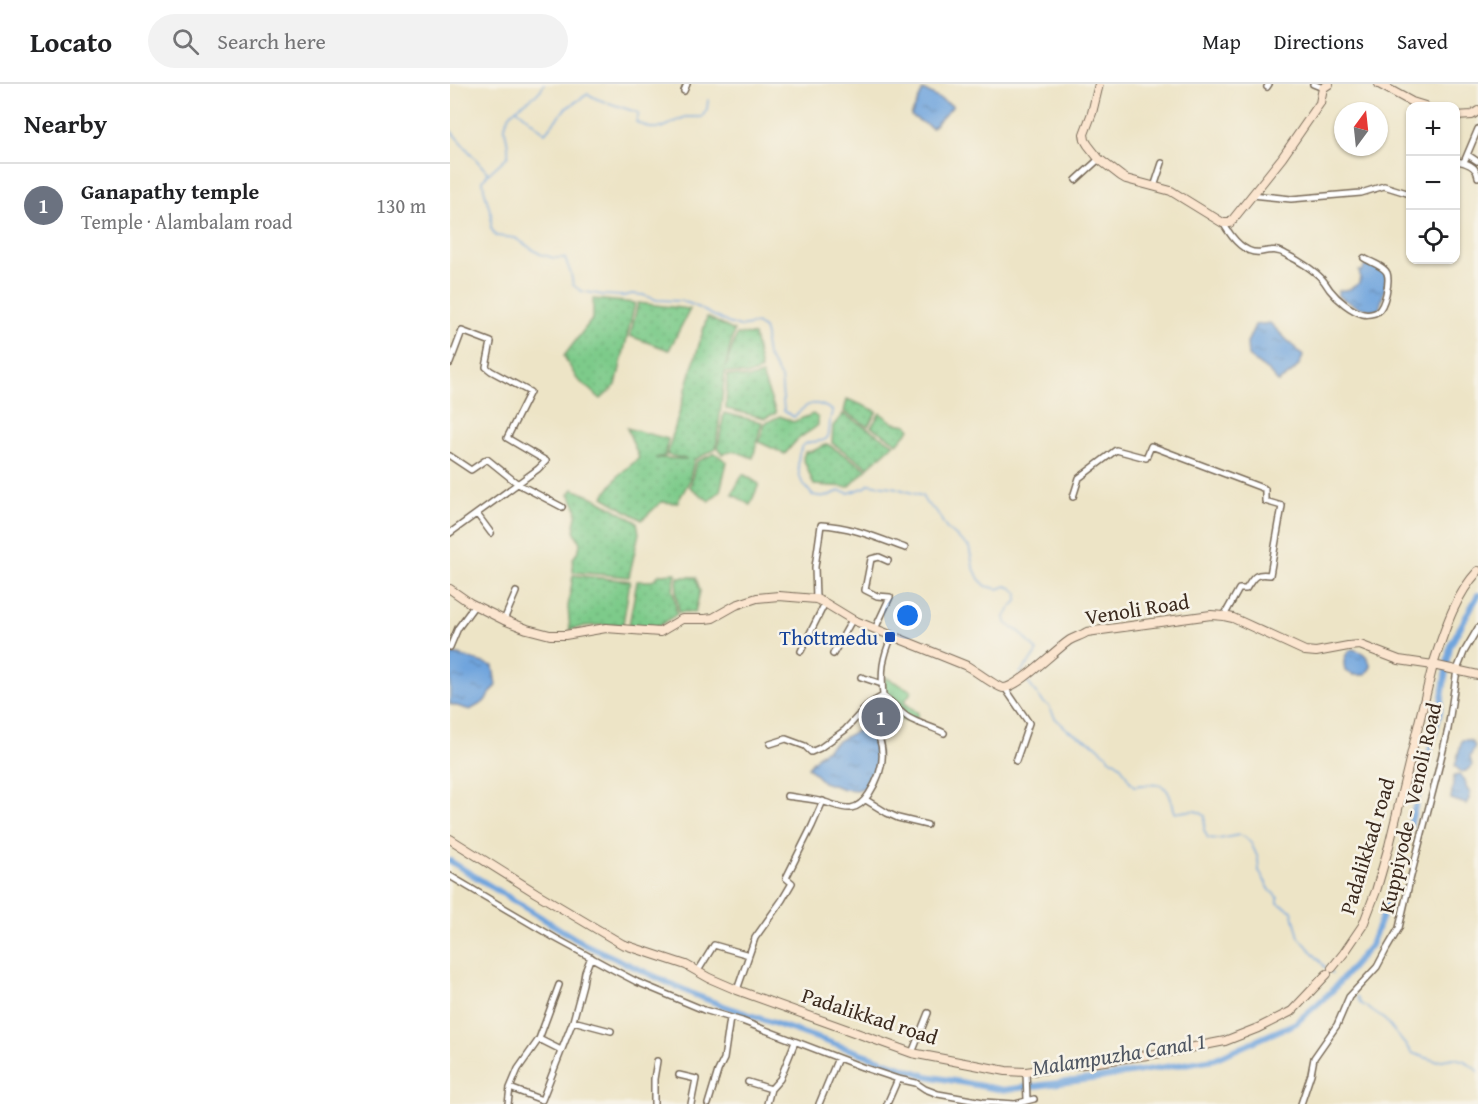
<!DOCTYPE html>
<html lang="en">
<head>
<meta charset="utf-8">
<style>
	:root { --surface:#fff; --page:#f2f2f2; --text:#202124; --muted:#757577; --line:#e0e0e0; --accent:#111827 }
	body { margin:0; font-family:"Gentium Book Plus",serif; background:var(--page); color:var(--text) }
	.controls { position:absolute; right:18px; top:18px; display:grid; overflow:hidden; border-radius:12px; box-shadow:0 2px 4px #0004 }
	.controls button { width:54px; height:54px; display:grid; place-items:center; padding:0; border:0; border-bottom:2px solid var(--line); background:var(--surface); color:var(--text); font:30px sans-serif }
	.compass { position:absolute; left:884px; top:18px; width:54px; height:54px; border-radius:50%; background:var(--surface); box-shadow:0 2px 4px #0004; rotate:15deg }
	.you { position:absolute; left:458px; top:532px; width:21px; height:21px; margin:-15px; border:4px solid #fff; border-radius:50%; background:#1a73e8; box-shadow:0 0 0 9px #1a73e833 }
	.badge { display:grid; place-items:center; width:39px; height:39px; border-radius:50%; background:var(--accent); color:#fff; font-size:20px; font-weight:700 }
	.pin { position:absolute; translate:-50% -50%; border:3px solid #fff; box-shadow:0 2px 6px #0006 }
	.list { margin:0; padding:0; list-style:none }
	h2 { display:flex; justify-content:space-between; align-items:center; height:78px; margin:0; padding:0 24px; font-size:26px }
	h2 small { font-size:20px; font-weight:400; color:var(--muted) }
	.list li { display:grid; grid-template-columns:39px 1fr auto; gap:18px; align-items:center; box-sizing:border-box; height:84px; padding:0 24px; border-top:2px solid var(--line) }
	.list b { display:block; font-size:22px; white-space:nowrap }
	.list p { margin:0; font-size:20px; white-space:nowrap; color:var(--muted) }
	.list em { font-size:20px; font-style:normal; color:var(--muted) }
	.icon { flex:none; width:33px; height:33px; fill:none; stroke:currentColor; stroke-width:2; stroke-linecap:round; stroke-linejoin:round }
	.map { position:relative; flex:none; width:1028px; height:1020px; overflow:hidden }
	header { display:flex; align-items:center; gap:36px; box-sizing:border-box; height:84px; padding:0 30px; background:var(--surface); border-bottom:2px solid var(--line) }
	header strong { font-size:28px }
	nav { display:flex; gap:33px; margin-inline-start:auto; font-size:21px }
	.search { width:420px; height:54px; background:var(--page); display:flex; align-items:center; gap:15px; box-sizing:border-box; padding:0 21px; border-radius:33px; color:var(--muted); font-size:22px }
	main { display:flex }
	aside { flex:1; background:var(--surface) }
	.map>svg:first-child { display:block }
	.grass { fill:url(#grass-dots); stroke:#5c7a54; stroke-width:1.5 }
	.park { fill:url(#park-tufts); stroke:#5c7a54; stroke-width:1.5 }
	.water { fill:url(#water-ripples); stroke:#56677e; stroke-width:1.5 }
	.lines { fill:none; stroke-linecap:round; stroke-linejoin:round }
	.stream { stroke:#70a4dd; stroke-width:1.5 }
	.canal { stroke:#70a4dd; stroke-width:6 }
	.street-casing { stroke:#796b59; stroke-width:8 }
	.secondary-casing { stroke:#796b59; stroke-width:10 }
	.street { stroke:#fff; stroke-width:5 }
	.secondary { stroke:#fbe5cf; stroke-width:8 }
	.transit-dot { fill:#1a4fb4; stroke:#f7f3e8; stroke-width:2 }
	.labels { text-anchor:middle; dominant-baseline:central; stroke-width:5; stroke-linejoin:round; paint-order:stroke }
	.street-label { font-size:21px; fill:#3b2a1e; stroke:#f7f3e8 }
	.transit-label { font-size:21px; fill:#164399; stroke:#f7f3e8; text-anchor:end }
	.water-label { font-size:22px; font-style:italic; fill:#4e5561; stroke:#f7f3e8 }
</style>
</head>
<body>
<header>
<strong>Locato</strong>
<div class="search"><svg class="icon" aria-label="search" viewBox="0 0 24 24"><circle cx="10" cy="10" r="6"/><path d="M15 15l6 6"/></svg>Search here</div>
<nav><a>Map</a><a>Directions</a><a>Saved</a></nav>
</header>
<main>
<aside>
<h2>Nearby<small></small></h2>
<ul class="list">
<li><span class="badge" style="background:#6b7280">1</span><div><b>Ganapathy temple</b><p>Temple · Alambalam road</p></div><em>130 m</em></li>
</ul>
</aside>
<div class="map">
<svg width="1028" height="1020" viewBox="0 0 1028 1020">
	<defs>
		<pattern id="grass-dots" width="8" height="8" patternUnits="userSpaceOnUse" patternTransform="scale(1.5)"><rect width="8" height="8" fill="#7dcb8a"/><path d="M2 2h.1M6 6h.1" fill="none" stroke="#6dae77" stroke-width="1.8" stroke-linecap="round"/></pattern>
		<pattern id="park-tufts" width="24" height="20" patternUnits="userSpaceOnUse" patternTransform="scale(1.5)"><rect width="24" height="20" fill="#7dcb8a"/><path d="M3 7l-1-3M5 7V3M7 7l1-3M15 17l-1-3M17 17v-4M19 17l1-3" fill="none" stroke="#6dae77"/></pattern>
		<pattern id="water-ripples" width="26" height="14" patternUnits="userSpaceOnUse" patternTransform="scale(1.5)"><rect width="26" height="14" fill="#70a4dd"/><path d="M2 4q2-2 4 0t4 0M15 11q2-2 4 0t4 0" fill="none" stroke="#5d86b3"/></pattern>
	</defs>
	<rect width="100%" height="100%" fill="#f7f3e8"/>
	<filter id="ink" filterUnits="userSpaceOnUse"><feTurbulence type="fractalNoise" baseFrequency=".0167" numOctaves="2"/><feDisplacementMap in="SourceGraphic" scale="12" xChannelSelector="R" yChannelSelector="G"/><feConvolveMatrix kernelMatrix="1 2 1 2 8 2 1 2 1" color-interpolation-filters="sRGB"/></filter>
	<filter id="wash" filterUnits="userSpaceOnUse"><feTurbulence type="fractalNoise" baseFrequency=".008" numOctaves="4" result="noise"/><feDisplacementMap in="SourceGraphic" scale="24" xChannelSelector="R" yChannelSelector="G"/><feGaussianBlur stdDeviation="1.35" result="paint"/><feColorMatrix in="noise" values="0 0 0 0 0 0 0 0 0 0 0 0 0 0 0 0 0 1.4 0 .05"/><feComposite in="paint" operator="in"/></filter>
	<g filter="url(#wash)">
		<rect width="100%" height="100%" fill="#ede4c6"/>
		<!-- grass -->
		<path class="grass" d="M143,215L185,219L166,301L151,315L127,295L114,272L143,234Z
			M188,219L240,225L219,266L180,252Z
			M257,233L284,247L275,284L287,250L304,251L311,286L299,291L275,288L266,365L244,376L239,398L227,419L211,418L192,436L153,413L169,391L189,374L177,344L218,355L215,372L205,374L237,375L217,371Z
			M277,291L300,294L312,291L326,329L315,334L276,325Z
			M397,315L427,327L418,342L394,328Z
			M274,329L312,338L303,374L285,367L272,370L268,363Z
			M430,329L444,339L457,341L460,345L448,359L421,343Z
			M363,330L368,334V341C364,345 360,347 355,350C347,355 341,362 335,370L309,358L315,339L330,332L343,338Z
			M393,330L444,360L418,383L382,359L383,342Z
			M377,360L417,385L399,403L364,401L353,374L355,368L363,367Z
			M265,369L277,378L270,407L259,417L240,403L246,378Z
			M293,390L309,400L300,421L282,410Z
			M123,405L147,415L187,438L189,449L179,493L123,488V475L129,465L130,459L124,446L125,443L124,441C128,427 128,423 119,410Z
			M226,489L223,505L227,530L206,544L179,541L187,497H202L210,490Z
			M123,491L180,497L173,540L135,542L120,546L118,523Z
			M228,493H246L250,507L245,528H229L226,509Z"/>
		<!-- park -->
		<path class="park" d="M435,593L462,607L454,618L468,629L466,637L442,635L434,616Z"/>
		<!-- water -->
		<path class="water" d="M473,6L503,22L482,44L461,32Z
			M916,180H920L936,189L935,204L929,226C912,227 902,220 888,212V207L900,205L909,199L910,192L909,187H912Z
			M820,239L853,272C849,285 839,291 828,298L819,288L798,272L797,259L805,241Z
			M902,565C914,568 918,572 921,583L915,591H904L895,587C893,577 893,572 902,565Z
			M2,569L43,582L46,602L34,618L20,626L0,620V577Z
			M413,644L425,646L429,669L423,692L416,703L407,706L394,705L373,698L358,683C371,666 393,653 413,644Z
			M1012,656C1019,655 1021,656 1025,662L1020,673L1022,681L1016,687L1011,688L1005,682Z
			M1009,691L1015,696L1017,705L1020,708L1019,715L1016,720L1001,715L1004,692Z"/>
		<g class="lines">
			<!-- stream -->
			<path class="stream" d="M94,0C86,19 60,19 55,42C54,49 60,61 58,72L36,92L33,96L34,105L41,130V144L46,152L65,154L90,170L104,174H115L121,190L123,201L131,207L153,211L174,212L182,210L193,211L207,216L231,217L241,220L278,239L290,243L306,240L314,245L316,252L315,259L317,271L331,294L334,327L344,333C358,317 366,316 383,327C377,336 382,347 377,354C372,360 362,355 355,360C346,367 347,386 351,396C353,401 359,406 362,411L375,413L390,407L399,409L416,403L419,400L443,403L472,412L476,419L487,428L496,444L519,463L523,482L529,495L536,502L548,505L556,502L562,504L568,509L567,517L559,526L555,533L556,539L564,545L570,548L587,567L582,575L570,589L571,590
				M67,25L95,49L115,25L138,10L147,15L189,29L186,38L200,44H212L235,33H252L257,25L258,16
				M0,46L38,89
				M576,596L593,618L599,622L605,634L618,646L646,661L660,674L671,682L679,696L684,702C696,701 714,696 719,710C722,716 723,722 725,729C736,727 746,724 755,732L754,746L758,754L769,755L789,751L795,753L801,759L808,774L809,787L820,806L828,814V819L842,827L849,853L875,883L882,889
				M907,913L910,919L934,935L962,969L986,977L1004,974L1015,977L1028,987"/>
			<!-- canal -->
			<path class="canal" d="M0,777L134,860L245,911L274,922L477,992L553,1006L648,994L764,975L846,939L881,908L921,861L936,822L960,742L989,632L1000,562L1028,511"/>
		</g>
	</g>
	<g filter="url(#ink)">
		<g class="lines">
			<!-- street casing -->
			<g class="street-casing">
				<path id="street" d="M863,0L873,4
					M817,3L819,0
					M234,7L237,0
					M1018,71L1027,77
					M1006,77C1015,78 1027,82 1028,93
					M1014,78L1028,45
					M626,96L649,75
					M704,103L712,79
					M802,111L841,115L911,109L934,102L960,110
					M773,139C780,151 794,171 811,168C821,166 828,165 837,171C848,176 864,186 872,195C875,198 877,202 880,206C887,215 901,227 913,230C917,231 924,230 927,228C935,223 940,197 937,189C934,182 920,178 914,174
					M0,279L12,247L41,258L36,283L41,287L80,308L57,354L96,377L88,385L0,449
					M0,372L21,386L37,375L68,400L112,423
					M623,413L629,394L666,366L696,374L701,362L815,405V417L832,422L820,491C804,489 804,493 796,505H789L774,532
					M27,430L41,449
					M366,515L365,483L371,441C400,442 428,454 455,464
					M54,536L66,508
					M425,545L440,513L427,512L415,506L421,475L429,473L438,477
					M0,563L8,544L25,521
					M351,567L375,519
					M383,570L402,536
					M411,593L432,600
					M555,604L579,639L566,677
					M433,612C443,618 449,628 459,634C469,640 483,643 494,649
					M320,660L336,655L355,662L361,668L370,664L395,646L419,620L433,612C431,587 432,575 442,552
					M337,712C349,714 362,715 374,718C382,720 393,725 401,724C409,723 415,716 419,710C438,681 435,661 420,631L423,619
					M416,716L437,729L448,734L477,741
					M0,792L105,854L164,886L187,898L254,926L292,937L412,983L448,995L466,999L475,1005L488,1010L533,1018L565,1020L584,1015
					M248,887L264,861L299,871
					M287,906L305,854L332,816L342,799L336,794L362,742L373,717
					M123,937L161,947
					M89,955L111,966
					M462,969L478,929
					M576,988L577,1016
					M229,991L246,995L241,1020
					M298,998L321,1005
					M60,1004L68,985L89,955L109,901
					M58,1020L60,1004L92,1016L123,937L133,900L135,888L141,873
					M204,1020V995L207,977
					M258,1020L268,987L274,975L280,934
					M317,1020L321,1005L330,995L345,958
					M369,1020L388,974
					M437,1020L448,995
					M851,1020L861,990L864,974L887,941L899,913L927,883L936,866L949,844L960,796L988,687L998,645L1007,586L1014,568L1028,544"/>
			</g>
			<!-- secondary casing -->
			<g class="secondary-casing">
				<path id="secondary" d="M649,0L642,29L634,50L635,56L638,61L649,75L671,92L676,95L721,107L773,139H780L832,74L870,19L873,4L879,0
					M929,0L962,18L975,22
					M1006,32L1022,31L1028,27
					M0,505L20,519L54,536L77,545L100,551H115L156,544L210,548L232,535H255L263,534L286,521L307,514L329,512L366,515L375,519L403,536L517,582C524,586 548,604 553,604C567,605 606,565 620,556C626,553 632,551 637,548L761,531L774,532L783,534L855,567L866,568L898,562L910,561L949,576L983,581L1028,591
					M0,755L86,809L172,860L236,881L259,894L287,906L462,969L556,987L576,988L719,968L775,957L808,944L842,927L877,890
					M882,884L894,869L913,841L926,807L939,762L983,581C994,548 1004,513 1028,487"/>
			</g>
			<!-- street -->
			<use href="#street" class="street"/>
			<!-- secondary -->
			<use href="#secondary" class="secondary"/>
		</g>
	</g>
	<!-- markers -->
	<rect class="transit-dot" x="434" y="547" width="12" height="12" rx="3"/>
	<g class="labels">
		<!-- street labels -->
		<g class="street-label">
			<text transform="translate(687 525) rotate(-9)">Venoli Road</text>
			<text transform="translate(960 724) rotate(-77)">Kuppiyode - Venoli Road</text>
			<text transform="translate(917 762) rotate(-73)">Padalikkad road</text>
			<text transform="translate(420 932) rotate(18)">Padalikkad road</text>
		</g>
		<!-- transit labels -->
		<g class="transit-label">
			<text x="428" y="553">Thottmedu</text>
		</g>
		<!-- water labels -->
		<g class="water-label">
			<text transform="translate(669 970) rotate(-9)">Malampuzha Canal 1</text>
		</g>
	</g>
</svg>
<div class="controls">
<button>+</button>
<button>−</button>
<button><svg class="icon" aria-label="locate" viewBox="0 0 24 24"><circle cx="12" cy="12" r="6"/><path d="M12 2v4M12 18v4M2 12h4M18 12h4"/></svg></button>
</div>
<svg class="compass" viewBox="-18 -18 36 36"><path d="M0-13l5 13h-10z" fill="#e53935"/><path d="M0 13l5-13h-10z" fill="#757577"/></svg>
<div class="you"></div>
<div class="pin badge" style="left:431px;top:633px;background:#6b7280">1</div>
</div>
</main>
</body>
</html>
